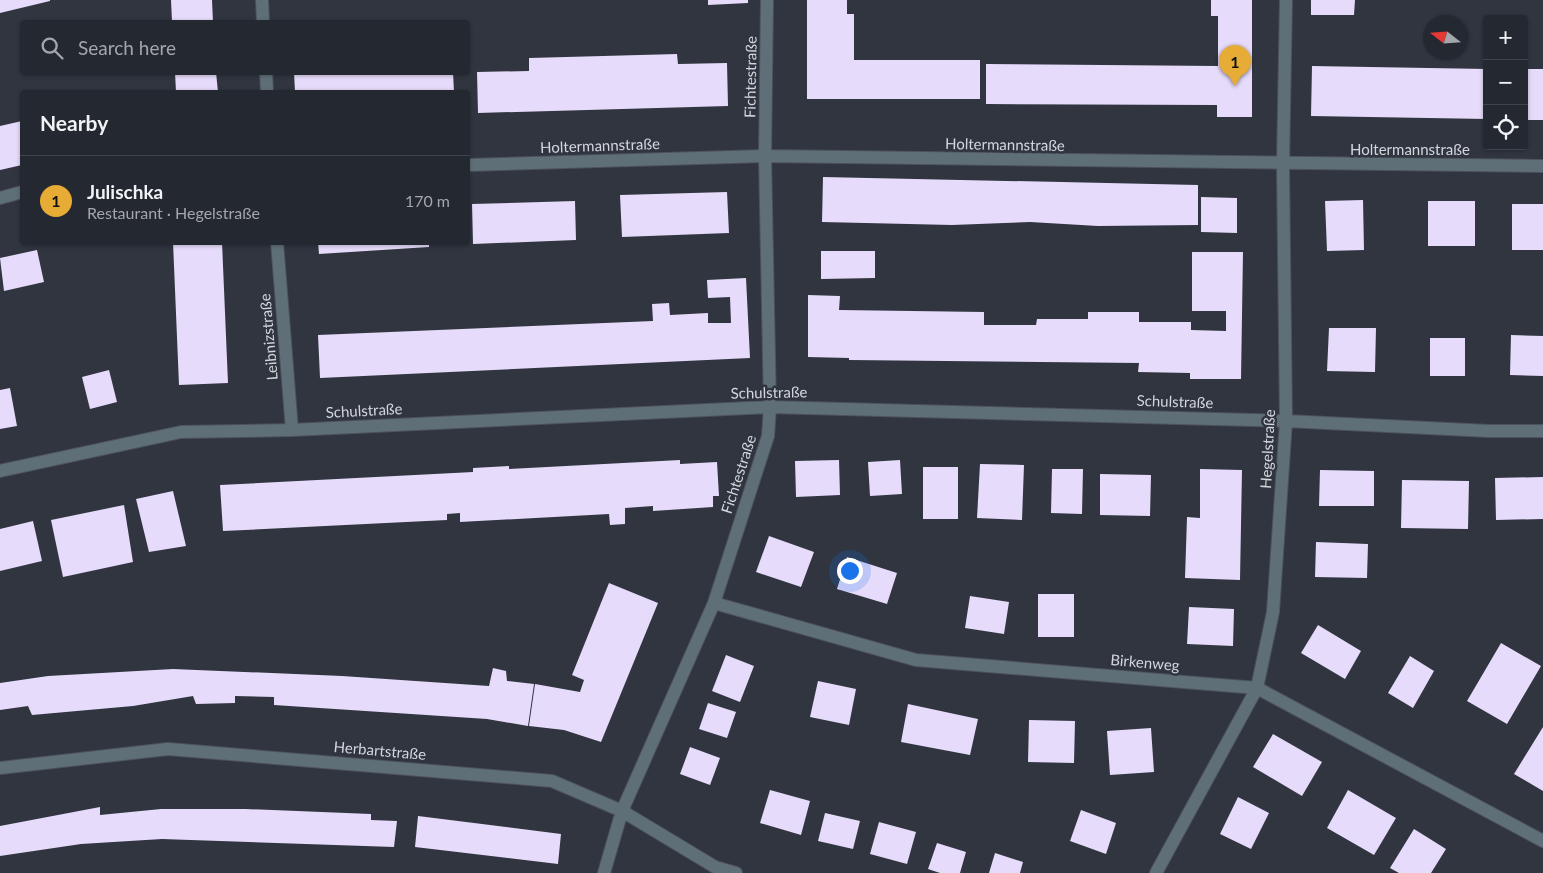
<!DOCTYPE html>
<html lang="en">
<head>
<meta charset="utf-8">
<style>
	:root { --surface:#242830; --page:#2c3038; --text:#f1f3f6; --muted:#a3a6ab; --line:#41444c; --accent:#e7ac36 }
	body { margin:0; font-family:Lato,sans-serif; background:var(--page); color:var(--text) }
	.controls { position:absolute; right:15px; top:15px; display:grid; overflow:hidden; border-radius:5px; box-shadow:0 1px 4px #0004 }
	.controls button { width:45px; height:45px; display:grid; place-items:center; padding:0; border:0; border-bottom:1px solid var(--line); background:var(--surface); color:var(--text); font:25px sans-serif }
	.compass { position:absolute; left:1423px; top:15px; width:45px; height:45px; border-radius:50%; background:var(--surface); box-shadow:0 1px 4px #0004; rotate:287deg }
	.you { position:absolute; left:849px; top:570px; width:18px; height:18px; margin:-12px; border:4px solid #fff; border-radius:50%; background:#1a73e8; box-shadow:0 0 0 8px #1a73e833 }
	.badge { display:grid; place-items:center; width:32px; height:32px; border-radius:50%; background:var(--accent); color:#111; font-size:16px; font-weight:700 }
	.pin { position:absolute; translate:-50% -41px; filter:drop-shadow(0 1px 2px #0008) }
	.pin::after { content:''; position:absolute; top:26px; width:18px; height:15px; background:inherit; clip-path:polygon(0 0,100% 0,50% 100%) }
	.list { margin:0; padding:0; list-style:none }
	h2 { display:flex; justify-content:space-between; align-items:center; height:65px; margin:0; padding:0 20px; font-size:21px }
	h2 small { font-size:16px; font-weight:400; color:var(--muted) }
	.list li { display:grid; grid-template-columns:32px 1fr auto; gap:15px; align-items:center; box-sizing:border-box; height:90px; padding:0 20px; border-top:1px solid var(--line) }
	.list b { display:block; font-size:19px; white-space:nowrap }
	.list p { margin:0; font-size:16px; white-space:nowrap; color:var(--muted) }
	.list em { font-size:16px; font-style:normal; color:var(--muted) }
	.icon { flex:none; width:28px; height:28px; fill:none; stroke:currentColor; stroke-width:2; stroke-linecap:round; stroke-linejoin:round }
	.map { position:relative; flex:none; width:1543px; height:873px; overflow:hidden }
	.search { position:absolute; background:var(--surface); box-shadow:0 1px 4px #0004; left:20px; top:20px; width:450px; height:55px; display:flex; align-items:center; gap:12px; box-sizing:border-box; padding:0 18px; border-radius:5px; color:var(--muted); font-size:19px }
	.panel { position:absolute; background:var(--surface); box-shadow:0 1px 4px #0004; left:20px; top:90px; width:450px; height:155px; border-radius:5px }
	.map>svg:first-child { display:block }
	.building { fill:#e6dbfa }
	.lines { fill:none; stroke-linecap:round; stroke-linejoin:round }
	.minor-casing { stroke:#4d525c; stroke-width:14 }
	.minor { stroke:#5f6f78; stroke-width:12 }
	.labels { text-anchor:middle; dominant-baseline:central; stroke-width:5; stroke-linejoin:round; paint-order:stroke }
	.street-label { font-size:15px; fill:#d3d6dd; stroke:#303540 }
</style>
</head>
<body>
<div class="map">
<svg width="1543" height="873" viewBox="0 0 1543 873">
	<rect width="100%" height="100%" fill="#303540"/>
	<!-- building -->
	<path class="building" d="M0,0H50V1L0,13Z
		M171,0H212L213,22H172Z
		M708,0H748V3L708,5Z
		M807,0H847V14H854V60H980V99H807Z
		M1211,0H1252V117H1217V105L986,104V64L1218,66V16H1211Z
		M1311,0H1355L1354,15H1311Z
		M677,54L678,64L727,63L728,106L478,113L477,72L529,71V58Z
		M1312,66L1487,69V119L1311,116Z
		M1524,69H1543V120H1524Z
		M175,72H216L218,92H176Z
		M294,72H453L454,92H295Z
		M22,121V165L0,170V126Z
		M823,177L1198,185V225L1098,226L1030,222L952,225L822,222Z
		M727,192L729,233L622,237L620,195Z
		M1201,197L1237,198V233L1201,232Z
		M1363,200L1364,250L1327,251L1325,201Z
		M575,201L576,240L473,244L472,204Z
		M1428,201H1475V246H1428Z
		M1512,204H1543V250H1512Z
		M173,242H222L228,383L179,385Z
		M318,242H429V247L319,254Z
		M37,250L44,282L4,291L0,258Z
		M821,251H875V278L821,279Z
		M1192,252H1243L1241,379H1190V373L1138,372L1139,363L849,360V358L808,357V295L840,296L839,310L984,312V325H1036L1037,319H1088V312H1139V322H1191V330L1226,331V311H1192Z
		M746,278L750,358L320,378L318,335L653,321L652,304L669,303L670,315L708,313V323H731L730,297L708,298L707,280Z
		M1329,328H1376L1375,372L1327,371Z
		M1511,335L1543,336V376L1510,375Z
		M1430,338H1465V376H1430Z
		M109,370L117,402L90,409L82,377Z
		M10,388L17,426L0,429V390Z
		M680,460V464L717,462L719,496H713V507L653,511V506L625,508V524L610,525L609,514L460,522V513L447,514V520L223,531L220,485L473,472V468L509,466V469Z
		M839,460L840,495L796,497L795,461Z
		M900,460L902,494L870,496L868,462Z
		M980,464L1024,465L1022,520L977,518Z
		M923,467H958V519H923Z
		M1052,469H1083L1082,514L1051,513Z
		M1200,469L1242,470L1240,580L1185,578L1187,517L1200,518Z
		M1320,470L1374,471V506H1319Z
		M1100,474L1151,475L1150,516L1100,515Z
		M1543,477V519L1496,520L1495,478Z
		M1402,480L1469,481L1468,529L1401,528Z
		M173,491L186,546L149,552L136,499Z
		M124,505L133,562L63,577L51,520Z
		M33,521L42,561L0,571V529Z
		M769,536L814,552L801,587L756,572Z
		M1316,542L1368,544L1367,578L1315,577Z
		M847,557L897,573L887,604L837,589Z
		M609,583L658,603L601,742L564,730L529,726L535,684L580,692L584,680L572,675Z
		M1038,594H1074V637H1038Z
		M970,596L1009,602L1004,634L965,628Z
		M1189,607L1234,609L1233,646L1187,644Z
		M1318,625L1361,651L1345,679L1301,653Z
		M1501,643L1541,666L1507,724L1467,701Z
		M726,655L754,666L740,702L712,691Z
		M1410,656L1434,671L1413,708L1388,693Z
		M493,668L506,671L507,681L534,684L528,726L487,719L274,705V697L235,696V703L196,704L193,696L133,706L32,715L28,706L0,710V683L48,676L173,669L342,676L489,686Z
		M818,681L856,689L849,725L810,717Z
		M708,703L736,712L727,738L699,729Z
		M908,704L978,719L970,755L901,742Z
		M1029,720L1075,721L1074,763L1028,762Z
		M1543,727V791L1514,774Z
		M1151,728L1154,772L1110,775L1107,731Z
		M1273,734L1322,762L1302,796L1253,767Z
		M690,747L720,758L710,785L680,774Z
		M770,790L810,801L801,835L760,823Z
		M1348,790L1396,818L1374,855L1327,828Z
		M1238,797L1269,813L1251,849L1220,834Z
		M100,807V815L161,809H245L371,814V820L397,821L394,847L162,839L81,844L0,856V826Z
		M1081,810L1116,823L1106,854L1070,841Z
		M825,813L860,821L853,849L818,841Z
		M418,816L561,834L558,864L415,847Z
		M879,822L916,832L907,864L870,854Z
		M1414,829L1446,849L1431,873H1399L1390,868Z
		M937,843L966,852L960,873H940L928,869Z
		M995,853L1023,862L1020,873H989Z"/>
	<g class="lines">
		<!-- minor casing -->
		<g class="minor-casing">
			<path id="minor" d="M262,0L263,22
				M266,72L267,92
				M468,165L765,156L1543,166
				M0,198L22,192
				M277,242L292,430
				M0,471L181,432L292,430L770,407L1286,421L1489,431H1543
				M714,603L916,660L1257,688L1543,841
				M0,768L168,749L552,781L622,811L715,867L736,873
				M604,873L622,811L714,603L768,436L770,407L765,156L767,0
				M1156,873L1257,688L1273,612L1286,421L1283,165L1286,0"/>
		</g>
		<!-- minor -->
		<use href="#minor" class="minor"/>
	</g>
	<g class="labels">
		<!-- street labels -->
		<g class="street-label">
			<text transform="translate(750 77) rotate(-89)">Fichtestraße</text>
			<text transform="translate(1005 144) rotate(1)">Holtermannstraße</text>
			<text transform="translate(600 145) rotate(-2)">Holtermannstraße</text>
			<text x="1410" y="149">Holtermannstraße</text>
			<text transform="translate(268 337) rotate(-95)">Leibnizstraße</text>
			<text transform="translate(769 392) rotate(-1)">Schulstraße</text>
			<text transform="translate(1175 401) rotate(2)">Schulstraße</text>
			<text transform="translate(364 410) rotate(-3)">Schulstraße</text>
			<text transform="translate(1267 449) rotate(-87)">Hegelstraße</text>
			<text transform="translate(738 474) rotate(-72)">Fichtestraße</text>
			<text transform="translate(1145 662) rotate(5)">Birkenweg</text>
			<text transform="translate(380 750) rotate(5)">Herbartstraße</text>
		</g>
	</g>
</svg>
<div class="controls">
<button>+</button>
<button>−</button>
<button><svg class="icon" aria-label="locate" viewBox="0 0 24 24"><circle cx="12" cy="12" r="6"/><path d="M12 2v4M12 18v4M2 12h4M18 12h4"/></svg></button>
</div>
<svg class="compass" viewBox="-18 -18 36 36"><path d="M0-13l5 13h-10z" fill="#e53935"/><path d="M0 13l5-13h-10z" fill="#a3a6ab"/></svg>
<div class="you"></div>
<div class="pin badge" style="left:1235px;top:86px">1</div>
<div class="search"><svg class="icon" aria-label="search" viewBox="0 0 24 24"><circle cx="10" cy="10" r="6"/><path d="M15 15l6 6"/></svg>Search here</div>
<section class="panel">
<h2>Nearby<small></small></h2>
<ul class="list">
<li><span class="badge">1</span><div><b>Julischka</b><p>Restaurant · Hegelstraße</p></div><em>170 m</em></li>
</ul>
</section>
</div>
</body>
</html>
